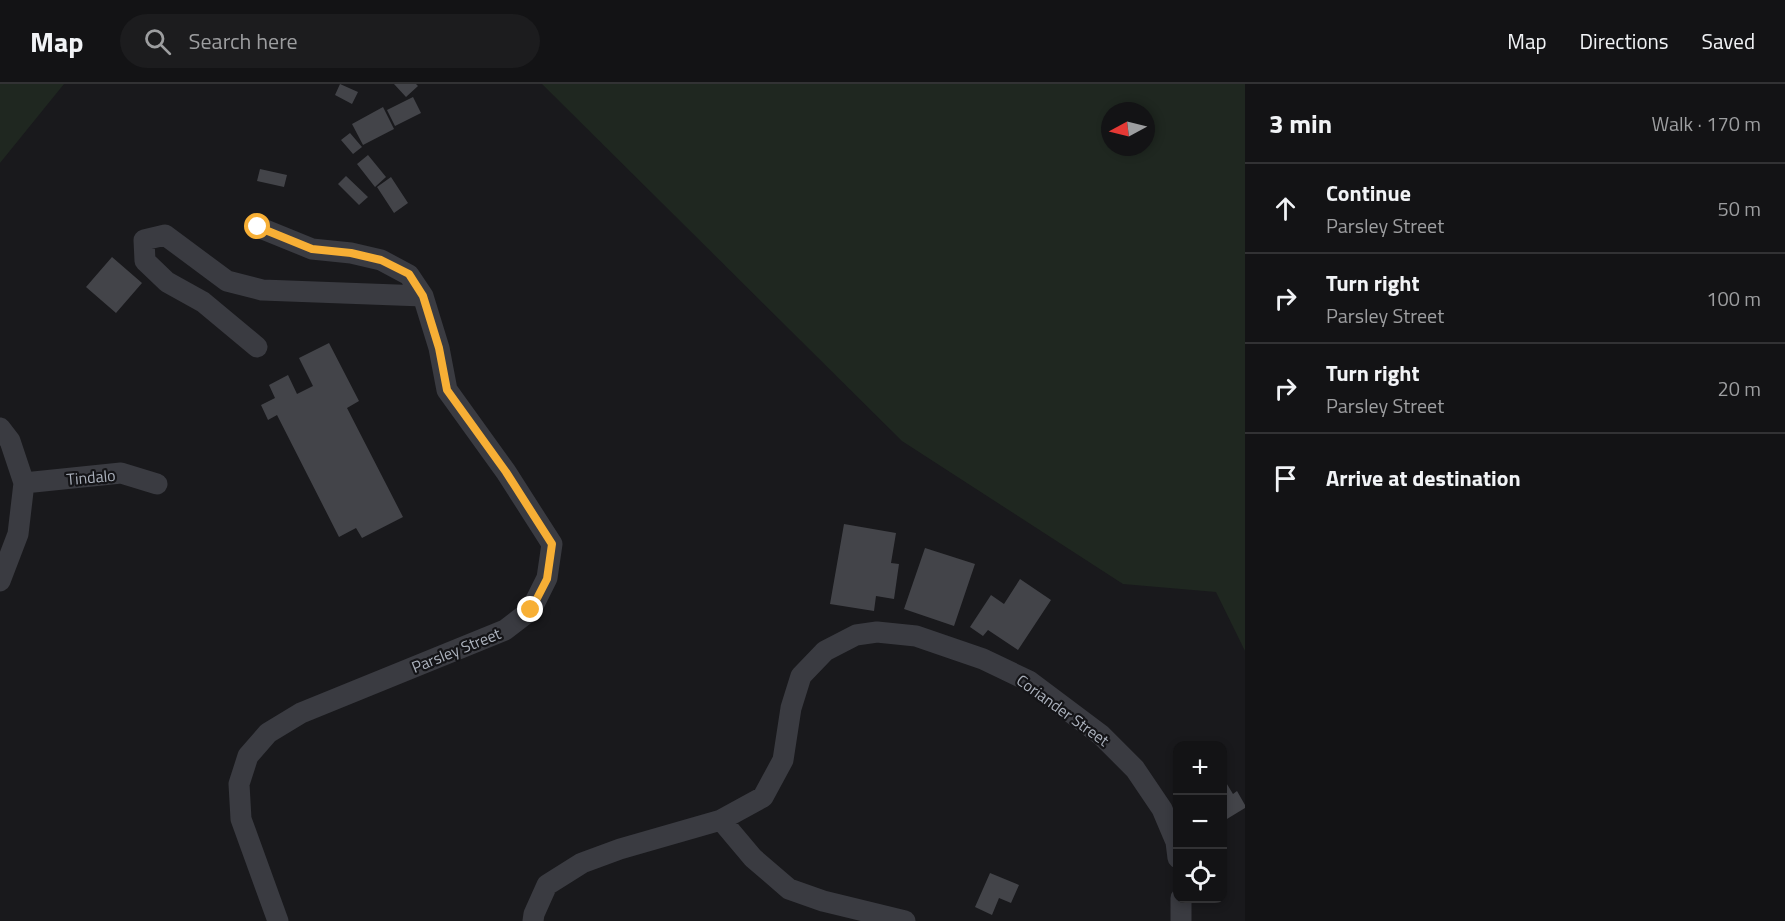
<!DOCTYPE html>
<html lang="en">
<head>
<meta charset="utf-8">
<style>
	:root { --surface:#131315; --page:#1c1c1e; --text:#f1f3f6; --muted:#9d9ea0; --line:#323234 }
	body { margin:0; font-family:"Titillium Web",sans-serif; background:var(--page); color:var(--text) }
	.controls { position:absolute; right:18px; bottom:18px; display:grid; overflow:hidden; border-radius:12px; box-shadow:0 3px 9px #0003 }
	.controls button { width:54px; height:54px; display:grid; place-items:center; padding:0; border:0; border-bottom:2px solid var(--line); background:var(--surface); color:var(--text); font:30px sans-serif }
	.compass { position:absolute; left:1101px; top:18px; width:54px; height:54px; border-radius:50%; background:var(--surface); box-shadow:0 3px 9px #0003; rotate:263deg }
	.stop { position:absolute; width:18px; height:18px; margin:-14px; border:4px solid #f7af35; border-radius:50%; background:#fff }
	.stop.end { background:#f7af35; border-color:#fff; box-shadow:0 2px 6px #0008 }
	.list { margin:0; padding:0; list-style:none }
	h2 { display:flex; justify-content:space-between; align-items:center; height:78px; margin:0; padding:0 24px; font-size:26px }
	h2 small { font-size:20px; font-weight:400; color:var(--muted) }
	.list li { display:grid; grid-template-columns:39px 1fr auto; gap:18px; align-items:center; box-sizing:border-box; height:90px; padding:0 24px; border-top:2px solid var(--line) }
	.list b { display:block; font-size:22px; white-space:nowrap }
	.list p { margin:0; font-size:20px; white-space:nowrap; color:var(--muted) }
	.list em { font-size:20px; font-style:normal; color:var(--muted) }
	.icon { flex:none; width:33px; height:33px; fill:none; stroke:currentColor; stroke-width:2; stroke-linecap:round; stroke-linejoin:round }
	.map { position:relative; flex:none; width:1245px; height:837px; overflow:hidden }
	header { display:flex; align-items:center; gap:36px; box-sizing:border-box; height:84px; padding:0 30px; background:var(--surface); border-bottom:2px solid var(--line) }
	header strong { font-size:28px }
	nav { display:flex; gap:33px; margin-inline-start:auto; font-size:21px }
	.search { width:420px; height:54px; background:var(--page); display:flex; align-items:center; gap:15px; box-sizing:border-box; padding:0 21px; border-radius:33px; color:var(--muted); font-size:22px }
	main { display:flex }
	aside { flex:1; background:var(--surface) }
	.map>svg:first-child { display:block }
	.green { fill:#1f2720; fill-rule:evenodd }
	.building { fill:#434449 }
	.lines { fill:none; stroke-linecap:round; stroke-linejoin:round }
	.minor { stroke:#3a3b41; stroke-width:21 }
	.route { stroke:#f7af35; stroke-width:8 }
	.labels { text-anchor:middle; dominant-baseline:central; stroke-width:4.5; stroke-linejoin:round; paint-order:stroke }
	.street-label { font-size:16px; fill:#abb1bc; stroke:#141417 }
</style>
</head>
<body>
<header>
<strong>Map</strong>
<div class="search"><svg class="icon" aria-label="search" viewBox="0 0 24 24"><circle cx="10" cy="10" r="6"/><path d="M15 15l6 6"/></svg>Search here</div>
<nav><a>Map</a><a>Directions</a><a>Saved</a></nav>
</header>
<main>
<div class="map">
<svg width="1245" height="837" viewBox="0 0 1245 837">
	<rect width="100%" height="100%" fill="#19191c"/>
	<!-- green -->
	<path class="green" d="M0,0H64L0,79Z
		M542,0H1245V567L1216,508L1123,500L902,357ZM1110,27H1146V63H1110Z"/>
	<!-- building -->
	<path class="building" d="M340,0L358,8L352,20L335,11Z
		M394,0H416L418,2L406,13Z
		M413,13L421,29L395,42L387,26Z
		M383,23L394,45L363,61L352,40Z
		M350,49L362,63L353,70L341,56Z
		M368,71L386,93L375,103L357,80Z
		M260,85L287,91L284,103L257,97Z
		M346,92L368,113L359,121L338,100Z
		M391,93L408,119L394,129L377,103Z
		M112,173L142,199L116,229L86,203Z
		M329,259L359,317L347,324L403,433L362,454L356,444L339,453L277,331L268,336L261,321L275,314L269,301L288,291L297,310L313,302L299,274Z
		M844,440L896,449L891,479L899,480L894,515L876,512L874,527L830,520Z
		M925,464L975,480L954,542L904,525Z
		M1020,495L1051,516L1018,566L988,546L983,552L970,543L991,511L1004,520Z
		M1222,692L1233,710L1237,707L1245,721V724L1222,738Z
		M990,789L1019,801L1011,819L999,814L992,831L975,823Z"/>
	<g class="lines">
		<!-- minor -->
		<path class="minor" d="M258,143L312,165L351,169L381,176L409,191L423,212L439,264L447,306L506,388L552,460L547,494L531,526L505,546L301,629L268,649L248,672L239,700L241,735L278,837
			M257,263L203,218L167,198L145,177L144,156L165,151L227,197L262,206L423,212
			M0,344L10,357L24,399L18,450L0,497
			M24,399L121,389L157,400
			M721,736L753,774L789,805L823,817L905,837
			M1181,814V837
			M533,837L534,830L547,801L582,779L620,765L721,736L763,713L783,676L791,624L801,592L825,567L856,551L877,548L916,552L983,575L1029,597L1101,651L1135,685L1162,725L1176,758L1178,774"/>
	</g>
	<g class="lines">
		<!-- route -->
		<path class="route" d="M258,143L312,165L351,169L381,176L409,190L423,212L439,264L447,306L506,388L552,460L547,495L531,526"/>
	</g>
	<g class="labels">
		<!-- street labels -->
		<g class="street-label">
			<text transform="translate(91 393) rotate(-5)">Tindalo</text>
			<text transform="translate(456 566) rotate(-22)">Parsley Street</text>
			<text transform="translate(1063 626) rotate(36)">Coriander Street</text>
		</g>
	</g>
</svg>
<div class="controls">
<button>+</button>
<button>−</button>
<button><svg class="icon" aria-label="locate" viewBox="0 0 24 24"><circle cx="12" cy="12" r="6"/><path d="M12 2v4M12 18v4M2 12h4M18 12h4"/></svg></button>
</div>
<svg class="compass" viewBox="-18 -18 36 36"><path d="M0-13l5 13h-10z" fill="#e53935"/><path d="M0 13l5-13h-10z" fill="#9d9ea0"/></svg>
<div class="stop" style="left:258px;top:143px"></div>
<div class="stop end" style="left:531px;top:526px"></div>
</div>
<aside>
<h2>3 min<small>Walk · 170 m</small></h2>
<ul class="list">
<li><svg class="icon" aria-label="ahead" viewBox="0 0 24 24"><path d="M12 20V5M6 11l6-6 6 6"/></svg><div><b>Continue</b><p>Parsley Street</p></div><em>50 m</em></li>
<li><svg class="icon" aria-label="right" viewBox="0 0 24 24"><path d="M7 20v-9h11M14 6l5 5-5 5"/></svg><div><b>Turn right</b><p>Parsley Street</p></div><em>100 m</em></li>
<li><svg class="icon" aria-label="right" viewBox="0 0 24 24"><path d="M7 20v-9h11M14 6l5 5-5 5"/></svg><div><b>Turn right</b><p>Parsley Street</p></div><em>20 m</em></li>
<li><svg class="icon" aria-label="arrive" viewBox="0 0 24 24"><path d="M6 21V4h12l-3 4 3 4H6"/></svg><div><b>Arrive at destination</b></div></li>
</ul>
</aside>
</main>
</body>
</html>
